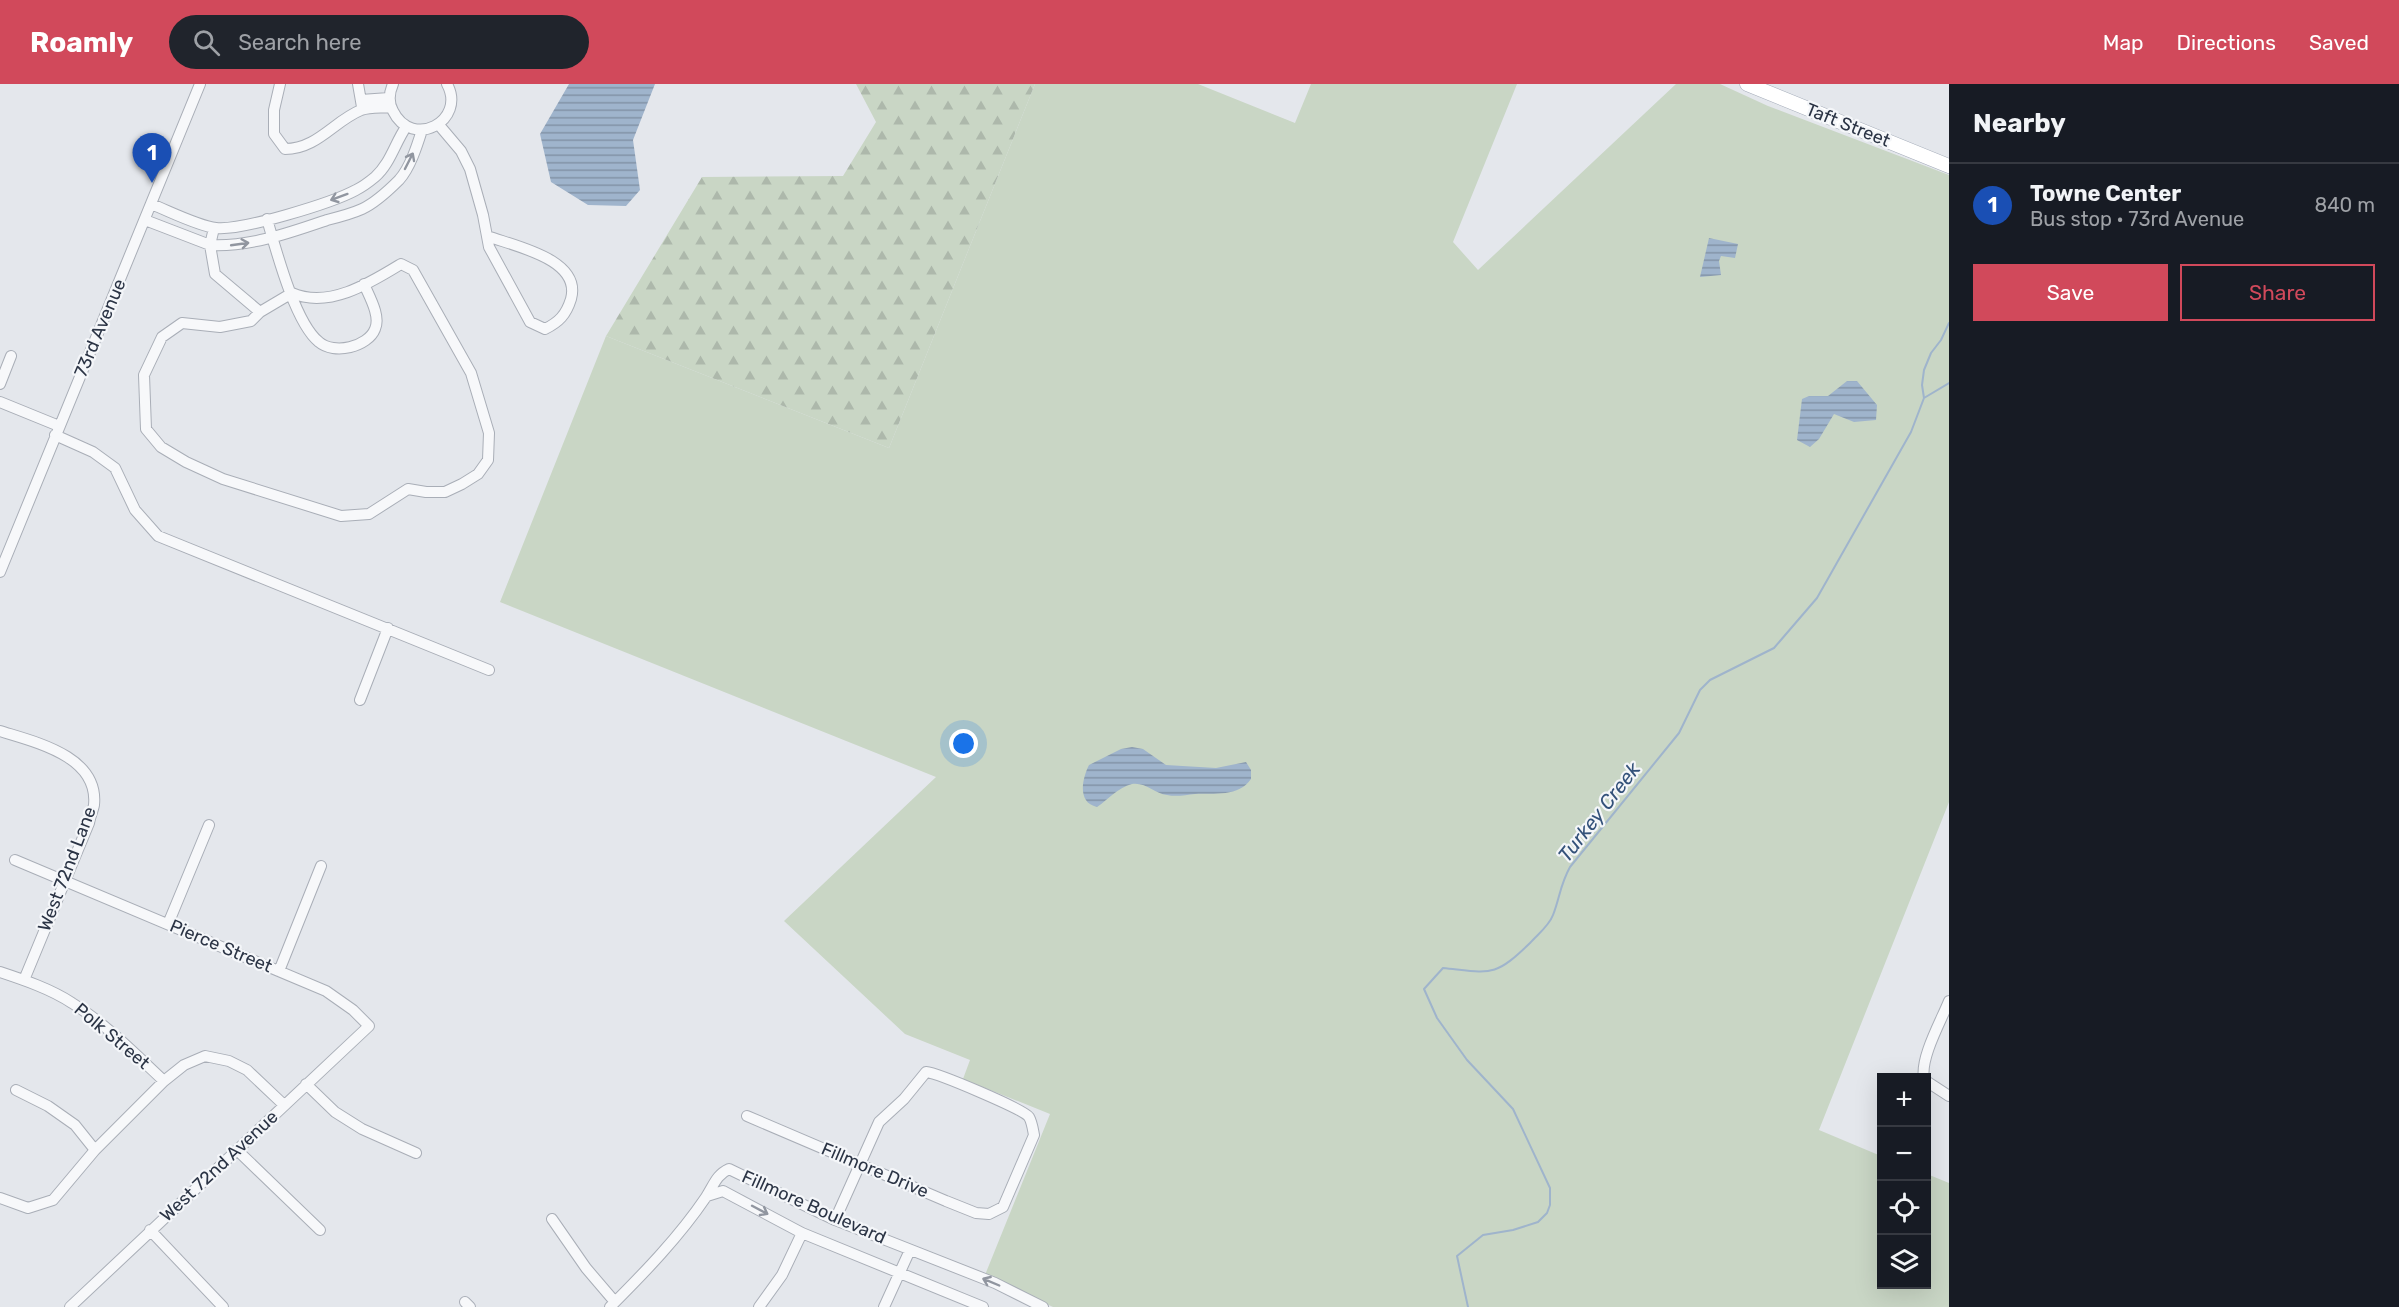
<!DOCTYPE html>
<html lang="en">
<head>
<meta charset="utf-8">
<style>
	:root { --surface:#171b24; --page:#20242c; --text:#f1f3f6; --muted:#9ea1a6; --line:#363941; --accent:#d1495b }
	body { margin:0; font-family:Rubik,sans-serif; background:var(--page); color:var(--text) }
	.controls { position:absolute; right:18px; bottom:18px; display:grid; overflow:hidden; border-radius:0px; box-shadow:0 6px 24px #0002 }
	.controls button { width:54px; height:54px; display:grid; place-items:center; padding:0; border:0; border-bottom:2px solid var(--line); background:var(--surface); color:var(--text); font:30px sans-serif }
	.you { position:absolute; left:964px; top:660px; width:21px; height:21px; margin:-15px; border:4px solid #fff; border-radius:50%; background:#1a73e8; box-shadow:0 0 0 9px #1a73e833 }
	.badge { display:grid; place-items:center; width:39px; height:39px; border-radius:50%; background:var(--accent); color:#fff; font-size:20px; font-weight:700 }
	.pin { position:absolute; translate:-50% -50px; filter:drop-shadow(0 2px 3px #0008) }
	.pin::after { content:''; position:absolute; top:32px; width:21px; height:18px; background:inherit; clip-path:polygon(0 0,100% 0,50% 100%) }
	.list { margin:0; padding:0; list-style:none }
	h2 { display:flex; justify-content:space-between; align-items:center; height:78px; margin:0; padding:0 24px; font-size:26px }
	h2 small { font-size:20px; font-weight:400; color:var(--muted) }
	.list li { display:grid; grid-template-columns:39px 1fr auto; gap:18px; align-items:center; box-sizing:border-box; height:84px; padding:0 24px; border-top:2px solid var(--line) }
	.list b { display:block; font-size:22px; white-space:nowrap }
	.list p { margin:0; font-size:20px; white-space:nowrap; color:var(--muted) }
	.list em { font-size:20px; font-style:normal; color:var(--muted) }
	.actions { display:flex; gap:12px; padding:18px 24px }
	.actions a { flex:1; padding:14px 0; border:2px solid var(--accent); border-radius:0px; text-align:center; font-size:21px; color:var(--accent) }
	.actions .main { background:var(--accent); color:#fff }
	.icon { flex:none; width:33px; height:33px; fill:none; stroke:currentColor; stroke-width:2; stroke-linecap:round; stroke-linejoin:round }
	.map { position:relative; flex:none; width:1949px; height:1223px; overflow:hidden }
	header { display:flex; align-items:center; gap:36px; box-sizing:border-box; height:84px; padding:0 30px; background:var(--accent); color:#fff }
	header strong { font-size:28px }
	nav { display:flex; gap:33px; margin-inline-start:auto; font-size:21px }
	.search { width:420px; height:54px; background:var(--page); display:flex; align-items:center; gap:15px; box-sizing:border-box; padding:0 21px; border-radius:33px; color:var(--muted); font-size:22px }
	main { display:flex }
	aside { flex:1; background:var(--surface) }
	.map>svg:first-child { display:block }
	.grass { fill:#c9d6c5 }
	.forest { fill:url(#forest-firs) }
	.water { fill:url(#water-rules) }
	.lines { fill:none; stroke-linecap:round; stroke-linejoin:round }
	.stream { stroke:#9fb4cc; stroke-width:2 }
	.minor-casing { stroke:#a9aeb7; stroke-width:12 }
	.major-casing { stroke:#a3abb8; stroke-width:15 }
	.minor { stroke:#f7f8fa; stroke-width:10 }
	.major { stroke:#fff; stroke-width:14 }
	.oneway { stroke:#9196a0 }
	.labels { text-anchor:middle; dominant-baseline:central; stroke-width:4.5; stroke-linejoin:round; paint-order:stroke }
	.street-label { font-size:18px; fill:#2b3445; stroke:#f4f6f9 }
	.water-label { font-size:20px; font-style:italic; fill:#34527a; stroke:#f4f6f9 }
</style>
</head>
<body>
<header>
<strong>Roamly</strong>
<div class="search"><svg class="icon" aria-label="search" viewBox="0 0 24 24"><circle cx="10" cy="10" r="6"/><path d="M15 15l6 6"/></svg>Search here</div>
<nav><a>Map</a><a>Directions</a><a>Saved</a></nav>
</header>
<main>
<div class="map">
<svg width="1949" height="1223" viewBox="0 0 1949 1223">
	<defs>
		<pattern id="forest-firs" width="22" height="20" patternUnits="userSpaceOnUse" patternTransform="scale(1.5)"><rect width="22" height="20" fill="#c9d6c5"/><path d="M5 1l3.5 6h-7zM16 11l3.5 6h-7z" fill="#adb8ab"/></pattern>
		<pattern id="water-rules" width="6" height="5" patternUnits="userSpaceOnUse" patternTransform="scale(1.5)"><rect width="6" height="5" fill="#9fb4cc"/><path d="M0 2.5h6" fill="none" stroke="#8293a7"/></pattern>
	</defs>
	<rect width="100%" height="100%" fill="#e4e7ec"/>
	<!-- grass -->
	<path class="grass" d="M1035,0H1198L1295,39L1311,0H1517L1453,158L1478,186L1676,0H1720L1768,22L1949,91V718L1819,1046L1881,1072L1882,1200H1926L1927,1090L1949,1099V1223H1053L985,1191L1050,1030L963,995L970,976L905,950L784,837L936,693L500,518L606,252L889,364Z"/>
	<!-- forest -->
	<path class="forest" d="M856,0H1035L889,364L606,252L702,93L843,92L876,38Z"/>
	<!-- water -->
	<path class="water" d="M569,0H655L633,56L640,106L626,122L588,121L551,98L540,50Z
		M1709,154L1738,160L1735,174L1721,172L1719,177L1721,191L1700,193Z
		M1847,297H1857L1877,321L1876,336L1854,338L1834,330L1819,355L1810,363L1797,356L1802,315L1809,312H1828Z
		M1132,663L1143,665L1166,681L1216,684L1246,678L1251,686V695C1239,713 1214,709 1195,710C1186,711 1176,713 1167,711C1155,710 1146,698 1132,700C1117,704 1109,715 1097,723C1077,719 1082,695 1089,681L1121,665Z"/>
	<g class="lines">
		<!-- stream -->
		<path class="stream" d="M1924,314L1949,299
			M1468,1223L1457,1172L1483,1151L1513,1146L1538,1138L1547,1129L1550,1121V1104L1513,1025L1467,976L1437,934L1424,905L1443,884C1491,889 1494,894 1530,859C1538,850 1549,842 1553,831C1560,813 1560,801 1570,783L1679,649L1700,606L1710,596L1774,564L1817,514L1911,348L1924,314L1922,301L1924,286L1931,269L1941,256L1949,239"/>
		<!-- minor casing -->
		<g class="minor-casing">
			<path id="minor" d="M280,0L274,26V50L285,65C317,65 334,37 361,26C370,23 382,24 390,23
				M358,0L362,23
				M393,0C389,9 388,18 393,27C412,66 467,37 447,0
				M361,16L389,14
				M439,41L461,67L470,85L483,131L489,163L530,238L545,245C559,238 566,231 571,215C582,175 514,162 487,152
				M151,120C169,127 198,142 216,144C241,147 332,119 356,106C362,103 369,98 375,93C390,80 395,59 406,43
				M267,135C276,166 295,239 319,258C334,271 368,263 375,245C381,232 369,212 364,200
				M145,136L210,161C250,163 289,149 327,136C339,133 351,130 362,125C375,119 389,106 399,96C410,84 417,62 422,46
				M214,144L210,161L215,190L260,228
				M401,180L413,186L471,289L489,349L488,376L478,390L462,400L445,408H426L408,405L369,430L341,432L223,395L186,378L161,363L146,345L144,291L162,253L182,239L220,243L251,237L260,228L292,209C329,225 370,199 401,180Z
				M0,300L11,272
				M0,318L59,342
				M55,351L93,368L115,384L135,426L158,452L489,586
				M0,488L200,0
				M360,616L388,544
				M0,647C35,658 99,672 94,721C93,726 90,733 89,739L24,896
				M15,776L326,907L353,926L369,942L70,1223
				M168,840L209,741
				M279,887L321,782
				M0,888C24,896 51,905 72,919C106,940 135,970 164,997
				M1924,994C1920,974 1941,937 1949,917
				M1926,997L1949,1012
				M306,1000L335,1028L362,1045L416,1069
				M16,1006L48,1022L75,1041L95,1066
				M747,1032L946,1117L976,1129L989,1130L1003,1123L1034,1051C1033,1046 1032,1038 1029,1033C1023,1025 938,989 926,988L904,1015L879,1038L835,1136
				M237,1066L320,1146
				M707,1112L723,1107L802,1149L983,1223
				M0,1114L28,1124L53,1116L95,1066L164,997L184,981L205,972L229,977L247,986L284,1021
				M552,1135L586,1184L615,1218
				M150,1146L223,1223
				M465,1218L470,1223
				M610,1223C644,1189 679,1153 706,1113C714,1101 716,1091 729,1085L835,1136L995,1199L1043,1223
				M759,1223L782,1191L802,1149
				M884,1223L910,1166"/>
		</g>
		<!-- major casing -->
		<g class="major-casing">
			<path id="major" d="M1747,0L1949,82"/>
		</g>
		<!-- minor -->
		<use href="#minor" class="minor"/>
		<!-- major -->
		<use href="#major" class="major"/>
	</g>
	<!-- one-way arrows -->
	<defs><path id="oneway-shaft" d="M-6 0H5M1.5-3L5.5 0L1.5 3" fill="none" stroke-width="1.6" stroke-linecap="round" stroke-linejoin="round" transform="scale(1.5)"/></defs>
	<g class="oneway">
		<use href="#oneway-shaft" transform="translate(409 77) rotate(-63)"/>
		<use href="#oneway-shaft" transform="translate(339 113) rotate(160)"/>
		<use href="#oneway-shaft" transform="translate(240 160) rotate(-8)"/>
		<use href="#oneway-shaft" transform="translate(760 1126) rotate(28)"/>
		<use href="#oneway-shaft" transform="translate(991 1198) rotate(-157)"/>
	</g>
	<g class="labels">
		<!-- street labels -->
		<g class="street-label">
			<text transform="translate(1848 41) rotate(22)">Taft Street</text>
			<text transform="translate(100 244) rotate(-67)">73rd Avenue</text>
			<text transform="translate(67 785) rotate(-69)">West 72nd Lane</text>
			<text transform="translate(221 862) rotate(23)">Pierce Street</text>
			<text transform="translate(112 952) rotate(40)">Polk Street</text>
			<text transform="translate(219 1082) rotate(-43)">West 72nd Avenue</text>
			<text transform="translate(875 1086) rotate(23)">Fillmore Drive</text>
			<text transform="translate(814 1123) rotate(24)">Fillmore Boulevard</text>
		</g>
		<!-- water labels -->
		<g class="water-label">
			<text transform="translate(1599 728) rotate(-52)">Turkey Creek</text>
		</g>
	</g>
</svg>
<div class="controls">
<button>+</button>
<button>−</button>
<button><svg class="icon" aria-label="locate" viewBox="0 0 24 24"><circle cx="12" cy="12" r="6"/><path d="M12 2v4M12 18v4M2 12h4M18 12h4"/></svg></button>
<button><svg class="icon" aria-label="layers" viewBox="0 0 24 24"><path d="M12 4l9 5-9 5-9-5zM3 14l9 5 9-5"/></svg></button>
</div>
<div class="you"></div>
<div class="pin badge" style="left:152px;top:99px;background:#1a4fb4">1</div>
</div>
<aside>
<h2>Nearby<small></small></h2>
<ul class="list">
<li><span class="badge" style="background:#1a4fb4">1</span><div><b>Towne Center</b><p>Bus stop · 73rd Avenue</p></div><em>840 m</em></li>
</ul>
<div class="actions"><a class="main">Save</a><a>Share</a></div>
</aside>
</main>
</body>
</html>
